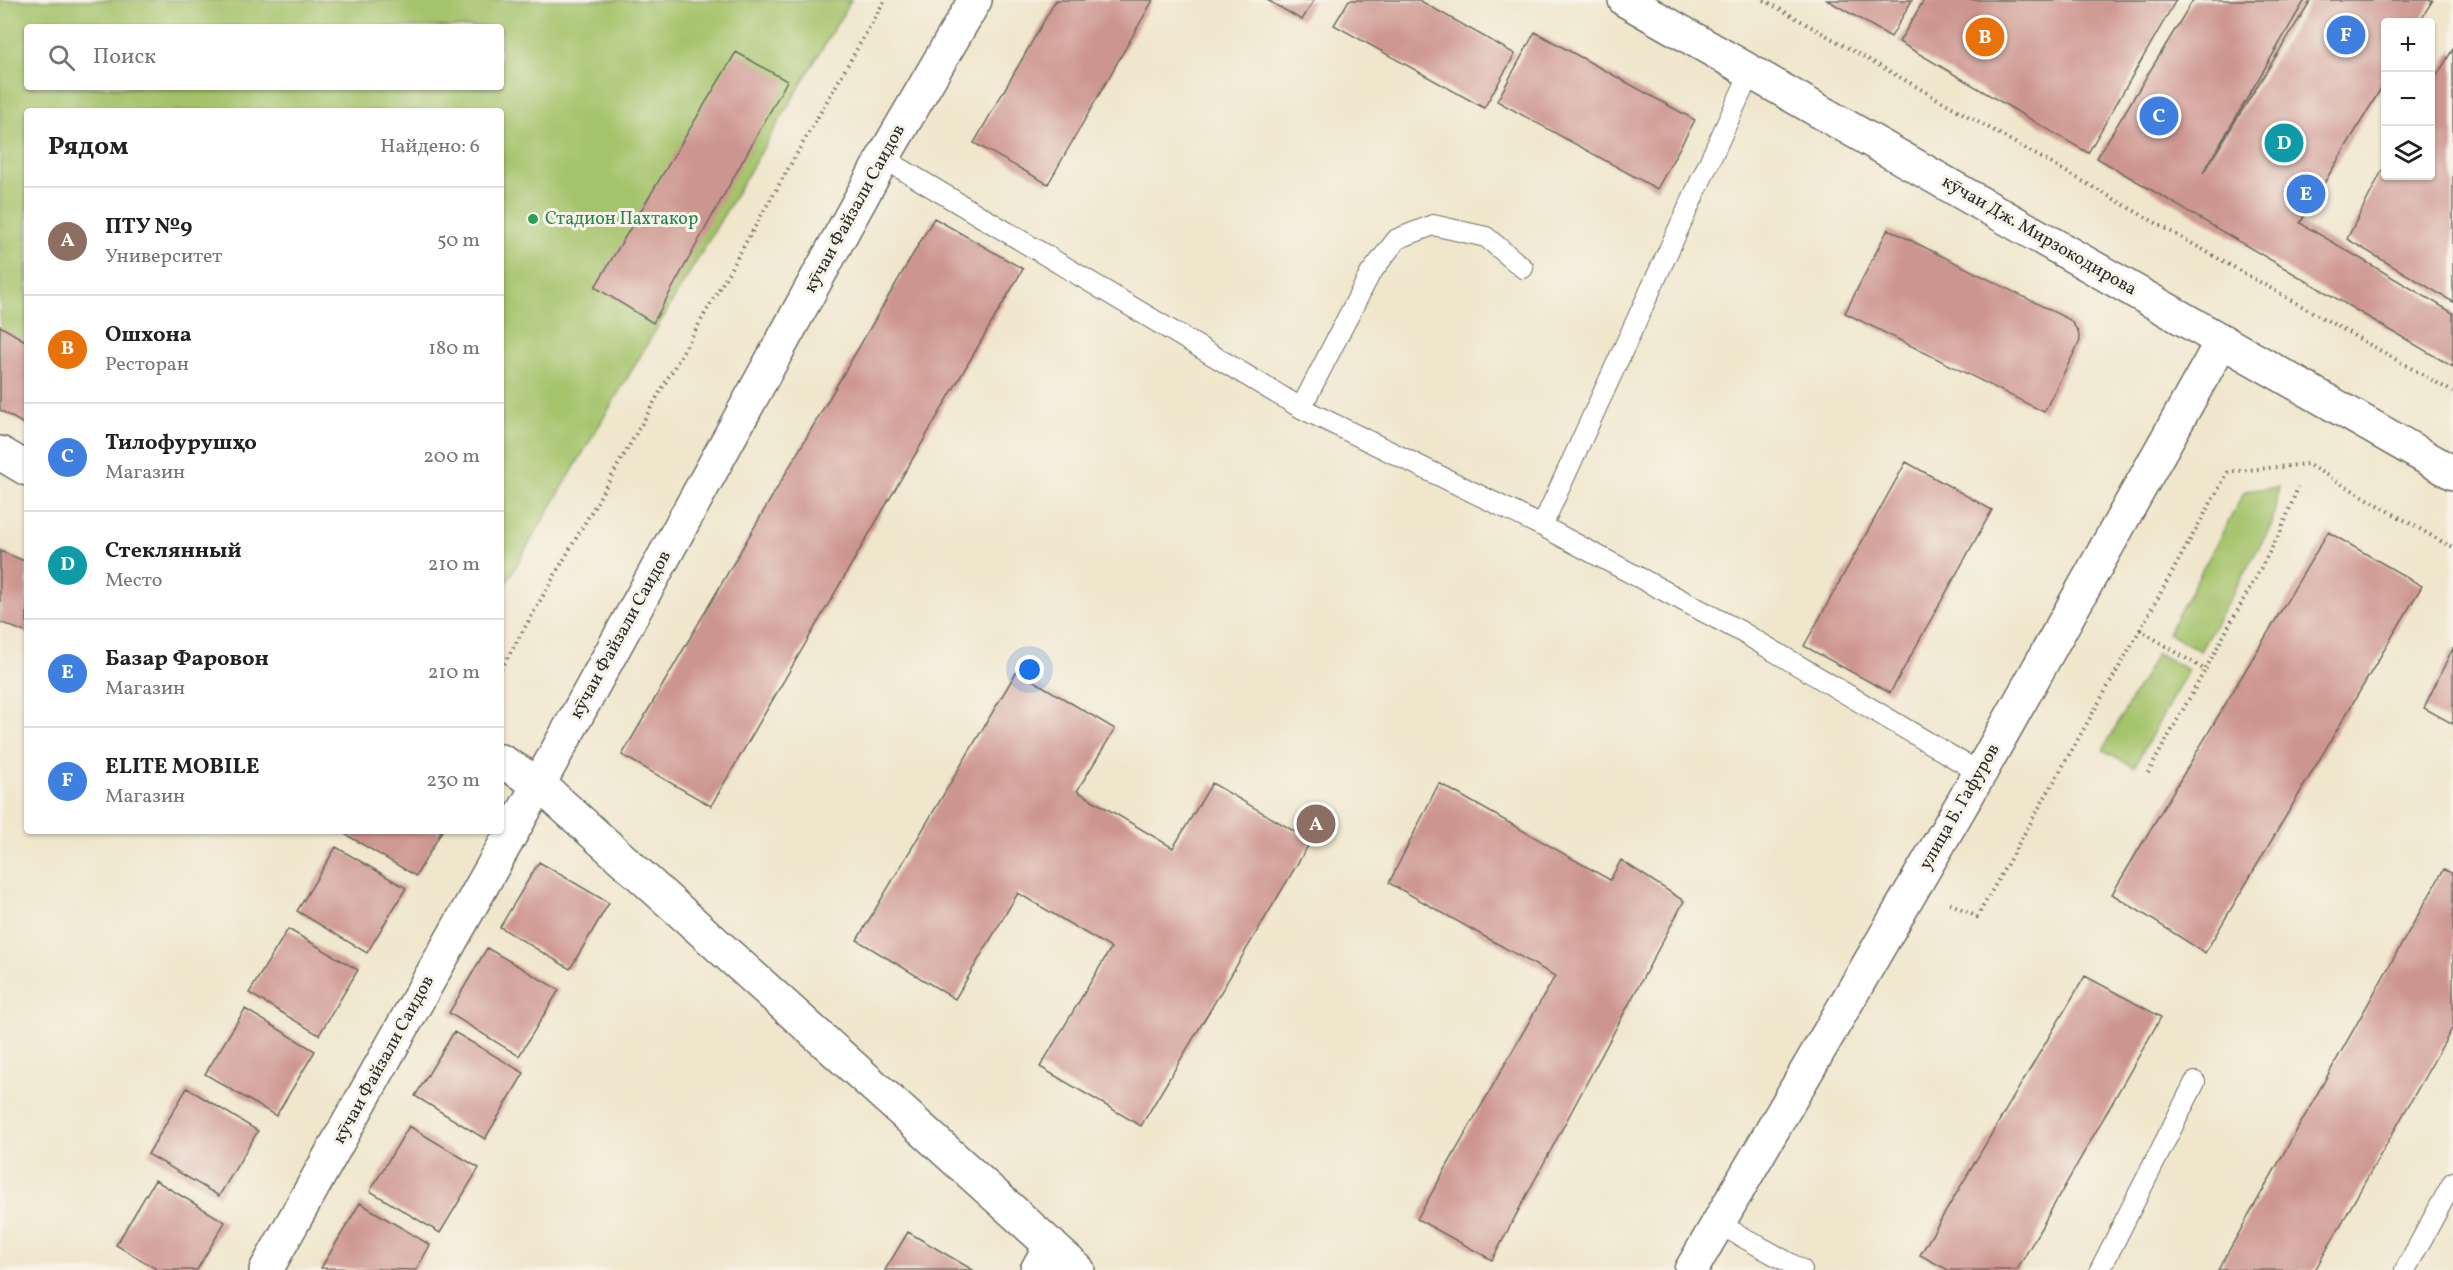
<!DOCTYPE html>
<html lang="ru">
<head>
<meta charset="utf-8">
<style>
	:root { --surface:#fff; --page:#f2f2f2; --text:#202124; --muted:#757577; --line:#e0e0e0; --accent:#c8321e }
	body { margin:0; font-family:Vollkorn,serif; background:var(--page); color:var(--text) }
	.controls { position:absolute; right:18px; top:18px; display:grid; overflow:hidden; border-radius:6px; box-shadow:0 2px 4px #0004 }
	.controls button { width:54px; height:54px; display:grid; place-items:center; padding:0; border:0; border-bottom:2px solid var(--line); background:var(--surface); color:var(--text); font:30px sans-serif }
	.you { position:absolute; left:1030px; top:670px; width:21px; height:21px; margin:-15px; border:4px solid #fff; border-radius:50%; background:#1a73e8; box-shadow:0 0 0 9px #1a73e833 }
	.badge { display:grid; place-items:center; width:39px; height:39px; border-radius:50%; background:var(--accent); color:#fff; font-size:20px; font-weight:700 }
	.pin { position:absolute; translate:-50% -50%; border:3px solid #fff; box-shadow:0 2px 6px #0006 }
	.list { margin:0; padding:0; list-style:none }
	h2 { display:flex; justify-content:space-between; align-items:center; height:78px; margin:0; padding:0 24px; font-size:26px }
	h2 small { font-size:20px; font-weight:400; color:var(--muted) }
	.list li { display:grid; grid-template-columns:39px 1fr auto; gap:18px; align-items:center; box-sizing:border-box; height:108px; padding:0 24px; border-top:2px solid var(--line) }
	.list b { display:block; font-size:22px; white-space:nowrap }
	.list p { margin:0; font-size:20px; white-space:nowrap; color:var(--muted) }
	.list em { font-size:20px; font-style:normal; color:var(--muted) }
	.icon { flex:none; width:33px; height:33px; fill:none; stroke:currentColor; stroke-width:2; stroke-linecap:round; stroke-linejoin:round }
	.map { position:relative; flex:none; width:2453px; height:1270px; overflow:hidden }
	.search { position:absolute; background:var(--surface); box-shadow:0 2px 4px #0004; left:24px; top:24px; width:480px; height:66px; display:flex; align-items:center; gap:15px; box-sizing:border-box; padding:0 21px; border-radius:6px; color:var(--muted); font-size:22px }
	.panel { position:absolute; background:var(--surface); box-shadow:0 2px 4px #0004; left:24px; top:108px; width:480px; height:726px; border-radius:6px }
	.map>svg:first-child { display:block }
	.green { fill:#a4c36b; stroke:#68774b; stroke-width:1.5; fill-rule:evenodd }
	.building { fill:#cd958f }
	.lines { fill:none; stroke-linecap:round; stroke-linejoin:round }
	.service-casing { stroke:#706c63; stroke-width:22 }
	.minor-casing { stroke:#706c63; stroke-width:36 }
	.tertiary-casing { stroke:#706c63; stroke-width:36 }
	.path { stroke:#706c63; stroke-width:4; stroke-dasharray:1.5 4.5; stroke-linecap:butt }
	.service { stroke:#fff; stroke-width:20 }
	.minor { stroke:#fff; stroke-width:33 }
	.tertiary { stroke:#fff; stroke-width:33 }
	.leisure-dot { fill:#2e9e5b; stroke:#f7f3e8; stroke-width:2 }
	.labels { text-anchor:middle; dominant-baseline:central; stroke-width:6; stroke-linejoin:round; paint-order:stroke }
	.street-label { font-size:18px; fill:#2b2b2b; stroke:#f7f3e8 }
	.leisure-label { font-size:18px; fill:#27864d; stroke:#f7f3e8; text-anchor:start }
</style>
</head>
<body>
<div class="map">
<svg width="2453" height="1270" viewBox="0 0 2453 1270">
	<rect width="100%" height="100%" fill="#f7f3e8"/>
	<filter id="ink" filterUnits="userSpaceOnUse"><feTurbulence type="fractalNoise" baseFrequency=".0167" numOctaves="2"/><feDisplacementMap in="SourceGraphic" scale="12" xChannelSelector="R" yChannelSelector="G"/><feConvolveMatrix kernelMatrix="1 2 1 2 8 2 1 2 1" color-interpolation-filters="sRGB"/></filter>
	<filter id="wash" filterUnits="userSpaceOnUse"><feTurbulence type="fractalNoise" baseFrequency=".008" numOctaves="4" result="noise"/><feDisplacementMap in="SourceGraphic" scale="24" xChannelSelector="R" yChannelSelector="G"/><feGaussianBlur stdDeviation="1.35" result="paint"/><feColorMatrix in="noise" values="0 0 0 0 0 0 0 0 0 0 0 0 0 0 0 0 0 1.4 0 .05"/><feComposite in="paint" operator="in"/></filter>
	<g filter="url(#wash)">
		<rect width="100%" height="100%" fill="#f0e6cc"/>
		<!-- green -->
		<path class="green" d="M0,0H851L501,591V111H27V415L0,399ZM27,27H501V87H27Z
			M2279,487L2272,524L2200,651L2168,633L2245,491Z
			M2157,653L2188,670L2134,767L2103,750Z"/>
		<g id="blocks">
			<!-- building -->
			<path class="building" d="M1056,0H1153L1048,184L974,143Z
				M1267,0H1314L1302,20Z
				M1349,0H1419L1515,54L1484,108L1334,25Z
				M1827,0H1912L1891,37Z
				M1924,0H2176L2088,153L1899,42Z
				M2193,0H2305L2203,173L2311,0H2433L2419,22H2386V80L2300,223L2453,313V367L2097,158Z
				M1535,32L1695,120L1657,189L1497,101Z
				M2453,49V302L2347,239L2386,163V176H2430V87Z
				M736,52L787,81L653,323L595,287Z
				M934,218L1023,269L711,806L622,755Z
				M1888,229L2070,320L2078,331L2080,341L2044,412L1845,313Z
				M0,326L27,342V426L0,410Z
				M1906,462L1992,510L1890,693L1804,646Z
				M2328,532L2422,586L2205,953L2112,894Z
				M0,551L27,562V633L0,622Z
				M2453,648V724L2424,708Z
				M1017,671L1115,729L1077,791L1173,848L1212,783L1311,841L1141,1126L1040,1067L1111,948L1018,893L955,999L857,940Z
				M1439,783L1610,880L1621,860L1684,901L1492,1260L1417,1219L1555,976L1389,883Z
				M348,831H442L416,876L345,834Z
				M336,847L406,888L367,953L297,911Z
				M539,862L609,903L570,969L500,927Z
				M2444,869L2453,874V1027L2315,1270H2218Z
				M288,929L358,970L319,1035L249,993Z
				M487,948L559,990L519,1056L449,1013Z
				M2085,976L2161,1017L2017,1270H1948L1920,1255Z
				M245,1009L315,1051L276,1116L205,1074Z
				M454,1032L524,1073L485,1139L415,1096Z
				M187,1088L258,1131L219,1196L148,1154Z
				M409,1126L479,1168L440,1233L370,1191Z
				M155,1180L225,1222L197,1270H158L116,1245Z
				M360,1203L430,1245L416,1270L321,1268Z
				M908,1232L973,1270H885Z"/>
		</g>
	</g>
	<g filter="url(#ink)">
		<use href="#blocks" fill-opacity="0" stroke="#706c63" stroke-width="1.5"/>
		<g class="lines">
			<!-- service casing -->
			<g class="service-casing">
				<path id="service" d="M1751,71L1542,526L1740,631L1980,773
					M883,158L1301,408L1542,526
					M1301,408L1370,274L1397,239L1433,225L1486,237L1523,268
					M1719,1224L1802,1270
					M2100,1270L2195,1082
					M2405,1270L2453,1182"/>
			</g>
			<!-- minor casing -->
			<g class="minor-casing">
				<path id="minor" d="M0,453L27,469
					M501,761L539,784L1078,1270
					M266,1270L539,784L883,158L975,0
					M1037,1270L1051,1245
					M1691,1270L1980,773L2222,341"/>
			</g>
			<!-- tertiary casing -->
			<g class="tertiary-casing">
				<path id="tertiary" d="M1625,0L2453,473"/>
			</g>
			<!-- path -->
			<path class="path" d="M1764,0L2453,392
				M2140,630L2228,472L2307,464L2453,548
				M501,669L885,0
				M2148,773L2205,670
				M1950,903L1977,917L2140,630L2205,670L2281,531L2298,487"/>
			<!-- service -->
			<use href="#service" class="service"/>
			<!-- minor -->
			<use href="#minor" class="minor"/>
			<!-- tertiary -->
			<use href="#tertiary" class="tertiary"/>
		</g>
	</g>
	<!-- markers -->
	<circle class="leisure-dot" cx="533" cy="219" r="6"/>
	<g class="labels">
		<!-- street labels -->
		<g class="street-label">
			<text transform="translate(855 209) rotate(-61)">кӯчаи Файзали Саидов</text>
			<text transform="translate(2039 236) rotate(30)">кӯчаи Дж. Мирзокодирова</text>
			<text transform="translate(621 635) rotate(-61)">кӯчаи Файзали Саидов</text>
			<text transform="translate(1960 807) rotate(-60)">улица Б. Гафуров</text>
			<text transform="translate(384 1060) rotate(-61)">кӯчаи Файзали Саидов</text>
		</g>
		<!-- leisure labels -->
		<g class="leisure-label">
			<text x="545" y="219">Стадион Пахтакор</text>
		</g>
	</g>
</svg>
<div class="controls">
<button>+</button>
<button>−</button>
<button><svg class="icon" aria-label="layers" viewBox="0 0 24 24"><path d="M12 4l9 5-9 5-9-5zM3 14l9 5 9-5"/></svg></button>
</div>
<div class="you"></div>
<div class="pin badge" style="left:1316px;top:824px;background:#8d6e63">A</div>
<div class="pin badge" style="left:1985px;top:37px;background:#e8710a">B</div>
<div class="pin badge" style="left:2159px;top:116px;background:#3f7fe0">C</div>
<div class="pin badge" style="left:2284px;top:143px;background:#0f9aa8">D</div>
<div class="pin badge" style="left:2306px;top:194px;background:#3f7fe0">E</div>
<div class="pin badge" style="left:2346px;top:35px;background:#3f7fe0">F</div>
<div class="search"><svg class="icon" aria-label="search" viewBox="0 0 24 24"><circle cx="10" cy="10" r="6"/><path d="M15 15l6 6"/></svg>Поиск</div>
<section class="panel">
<h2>Рядом<small>Найдено: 6</small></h2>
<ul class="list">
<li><span class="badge" style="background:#8d6e63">A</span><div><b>ПТУ №9</b><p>Университет</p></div><em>50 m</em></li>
<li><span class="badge" style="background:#e8710a">B</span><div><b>Ошхона</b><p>Ресторан</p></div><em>180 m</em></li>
<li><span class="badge" style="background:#3f7fe0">C</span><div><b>Тилофурушҳо</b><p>Магазин</p></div><em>200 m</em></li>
<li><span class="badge" style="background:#0f9aa8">D</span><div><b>Стеклянный</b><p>Место</p></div><em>210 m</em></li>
<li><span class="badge" style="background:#3f7fe0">E</span><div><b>Базар Фаровон</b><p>Магазин</p></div><em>210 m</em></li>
<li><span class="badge" style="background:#3f7fe0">F</span><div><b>ELITE MOBILE</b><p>Магазин</p></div><em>230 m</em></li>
</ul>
</section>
</div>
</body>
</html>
